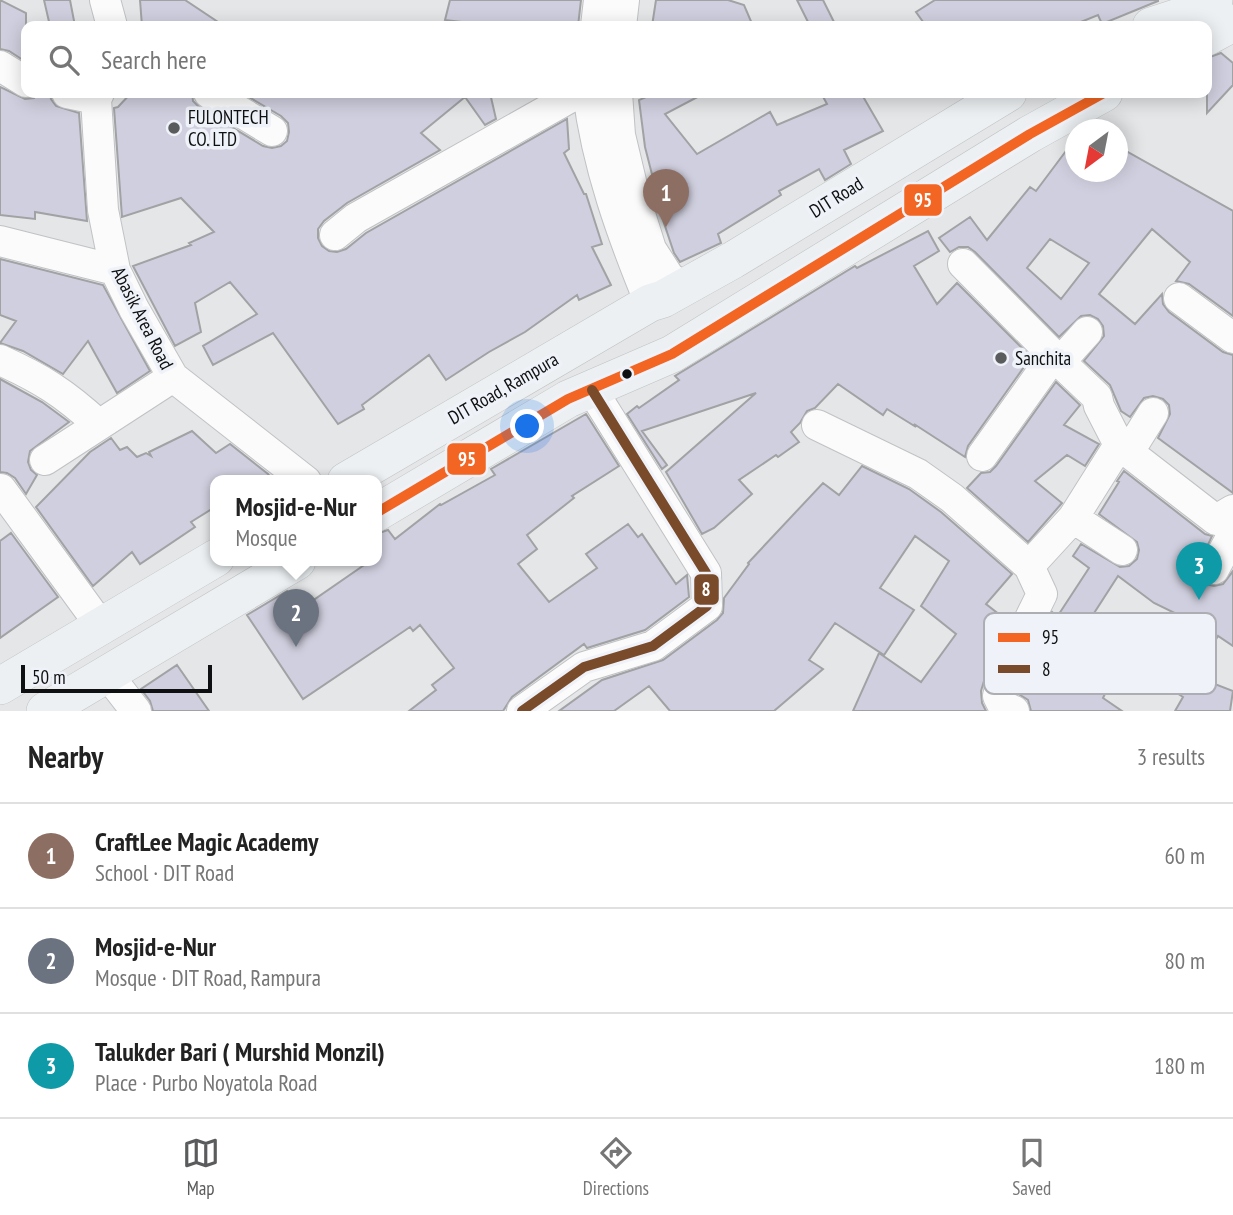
<!DOCTYPE html>
<html lang="en">
<head>
<meta charset="utf-8">
<style>
	:root { --surface:#fff; --page:#f2f2f2; --text:#222; --muted:#767676; --line:#e0e0e0; --accent:#5a5b5c }
	body { margin:0; font-family:"PT Sans Narrow",sans-serif; background:var(--page); color:var(--text) }
	.compass { position:absolute; left:1065px; top:119px; width:63px; height:63px; border-radius:50%; background:var(--surface); box-shadow:0 4px 18px #0003; rotate:212deg }
	.scale { position:absolute; left:21px; bottom:18px; width:191px; box-sizing:border-box; padding-left:7px; border:4px solid #0f1011; border-top:0; font-size:19px; line-height:24px; white-space:nowrap; color:#0f1011; -webkit-text-stroke:5px #eff2f8; paint-order:stroke }
	.you { position:absolute; left:528px; top:427px; width:24px; height:24px; margin:-18px; border:5px solid #fff; border-radius:50%; background:#1a73e8; box-shadow:0 0 0 10px #1a73e833 }
	.badge { display:grid; place-items:center; width:46px; height:46px; border-radius:50%; background:var(--accent); color:#fff; font-size:23px; font-weight:700 }
	.pin { position:absolute; translate:-50% -58px; filter:drop-shadow(0 2px 4px #0008) }
	.pin::after { content:''; position:absolute; top:37px; width:24px; height:21px; background:inherit; clip-path:polygon(0 0,100% 0,50% 100%) }
	.popup { position:absolute; left:210px; top:475px; width:172px; height:91px; box-sizing:border-box; display:grid; place-content:center; border-radius:14px; background:var(--surface); filter:drop-shadow(0 2px 5px #0005); font-size:23px; white-space:nowrap; color:var(--muted) }
	.popup b { font-size:26px; color:var(--text) }
	.popup::after { content:''; position:absolute; left:50%; top:100%; margin-left:-14px; border:14px solid transparent; border-top-color:var(--surface) }
	.list { margin:0; padding:0; list-style:none }
	h2 { display:flex; justify-content:space-between; align-items:center; height:91px; margin:0; padding:0 28px; font-size:30px }
	h2 small { font-size:23px; font-weight:400; color:var(--muted) }
	.list li { display:grid; grid-template-columns:46px 1fr auto; gap:21px; align-items:center; box-sizing:border-box; height:105px; padding:0 28px; border-top:2px solid var(--line) }
	.list b { display:block; font-size:26px; white-space:nowrap }
	.list p { margin:0; font-size:23px; white-space:nowrap; color:var(--muted) }
	.list em { font-size:23px; font-style:normal; color:var(--muted) }
	.icon { flex:none; width:38px; height:38px; fill:none; stroke:currentColor; stroke-width:2; stroke-linecap:round; stroke-linejoin:round }
	.map { position:relative; flex:none; width:1233px; height:711px; overflow:hidden }
	.search { position:absolute; background:var(--surface); box-shadow:0 4px 18px #0003; left:21px; right:21px; top:21px; height:77px; display:flex; align-items:center; gap:18px; box-sizing:border-box; padding:0 24px; border-radius:14px; color:var(--muted); font-size:26px }
	.sheet { height:406px; background:var(--surface) }
	nav { display:flex; justify-content:space-around; align-items:center; box-sizing:border-box; height:98px; border-top:2px solid var(--line); background:var(--surface); font-size:19px; color:var(--muted) }
	nav a { display:grid; justify-items:center; gap:4px }
	nav .on { color:var(--accent) }
	.map>svg:first-child { display:block }
	.building { fill:#d0cfdf; stroke:#a1a2a4; stroke-width:2; fill-rule:evenodd }
	.lines { fill:none; stroke-linecap:round; stroke-linejoin:round }
	.minor-casing { stroke:#c1c2c4; stroke-width:32 }
	.major-casing { stroke:#c1c2c3; stroke-width:38 }
	.minor { stroke:#fbfbfc; stroke-width:30 }
	.major { stroke:#ecf0f2; stroke-width:37 }
	.bus-1-casing { stroke:#eff2f8; stroke-width:16 }
	.bus-2-casing { stroke:#eff2f8; stroke-width:16 }
	.bus-1 { stroke:#f26522; stroke-width:10 }
	.bus-2 { stroke:#7a4b2a; stroke-width:10 }
	.poi-dot { fill:#5a5b5c; stroke:#eff2f8; stroke-width:2.5 }
	.bus-dot { fill:#0f1011; stroke:#eff2f8; stroke-width:2.5 }
	.labels { text-anchor:middle; dominant-baseline:central; stroke-width:7; stroke-linejoin:round; paint-order:stroke }
	.poi-label { font-size:19px; fill:#0f1011; stroke:#eff2f8; text-anchor:start }
	.street-label { font-size:19px; fill:#0f1011; stroke:#eff2f8 }
	.key { fill:#eff2f8; stroke:#acaeb3; stroke-width:2 }
	.key-label { font-size:19px; fill:#0f1011 }
	.line-badge { stroke:#eff2f8; stroke-width:2.5 }
	.badge-label { font-size:19px; text-anchor:middle; font-weight:bold; fill:#fff }
</style>
</head>
<body>
<div class="map">
<svg width="1233" height="711" viewBox="0 0 1233 711">
	<rect width="100%" height="100%" fill="#e4e6e8"/>
	<!-- building -->
	<path class="building" d="M0,0L26,13V62L9,51L0,49Z
		M44,0H70L75,26H50Z
		M140,0H185L224,26H142Z
		M450,0H581L578,26H495L445,20Z
		M656,0H728L744,5L753,26H652Z
		M797,0H823L836,26H810Z
		M935,0H1158V1L1102,24L1098,15L1071,26H926L916,12Z
		M1221,53L1233,63V85L1207,113V58Z
		M0,87L25,99L34,98L39,93H50L51,99L56,106L79,113L87,221L35,212V219L0,215Z
		M131,93H192L193,101L200,108L263,146L272,148L281,146L287,141L289,132L288,123L281,116L242,93H490L496,119L485,125L465,97L421,133L440,150L347,203L324,221L318,229V238L322,246L329,251L337,252L346,249L366,233L567,119L569,149L564,153L584,194H586L602,244L592,247L611,285L579,300L577,295L525,332L489,352L446,380L429,355L362,405L364,409L338,424L273,333L213,365L203,346L257,314L230,282L195,303L201,332L175,346L133,266L191,245L189,243L214,232L181,198L122,217L114,108L118,107Z
		M655,93H705L665,114L697,154L770,112L777,125L827,104L821,93H861L883,131L844,150L851,164L825,180L819,169L779,191L781,195L718,234L721,243L680,262L674,253L652,187L655,186L645,147L639,100Z
		M1075,139V172H1117V146L1233,211V316L1189,284L1176,281L1190,262L1152,229L1099,294L1135,324L1162,294L1163,304L1169,312L1223,352L1233,355V493L1158,438L1170,414L1169,405L1163,399L1153,396L1144,398L1130,417L1121,411L1110,385L1084,361L1104,336L1103,326L1098,319L1090,315L1081,316L1059,337L975,252L968,247H959L950,252L939,238L970,217L987,240L1030,187L1036,191ZM1050,239L1089,263L1061,299L1027,268Z
		M928,231L939,251L914,266L937,304L957,283L1031,357L968,446L965,457L914,424L916,427L887,409L883,415L838,384L815,408L807,411L800,423L791,432L799,442L778,457L776,455L739,480L752,494L714,528L702,534L666,472L756,393L642,431L667,465L662,469L627,414L637,406L639,408L679,380L675,376L855,266L857,268Z
		M0,259L103,285L150,371L117,393L88,341L63,374L23,351L0,343L16,321L0,315Z
		M0,379L42,402L69,422L30,451L28,462L31,470L37,475L26,494L15,478L7,473L0,472Z
		M1056,382L1080,405L1064,425L1099,444L1085,466L1067,455L1035,481L1062,503L1028,542L967,488L981,473L990,472L996,466Z
		M586,414L619,466L572,496L574,498L527,535L537,549L518,564L549,602L597,568L586,554L628,524L638,537L642,534L676,584L687,575L689,597L645,630L587,648L584,644L512,697L503,711H409L436,690L432,685L454,668L420,625L413,631L410,627L303,699L247,615L287,591L299,610L370,561H376V534L388,530L395,539L440,504L441,505L495,475L491,469Z
		M192,431L216,453L230,444L268,474L273,481H215V507L191,522L195,527L140,564L132,552L93,586L36,507L90,452L111,438L120,450L127,447L137,457L146,453L151,456L149,452Z
		M862,466L909,489L941,512L1012,574L986,604L1009,622L991,657L981,691L982,703L986,711H853L879,653L921,682L956,634L921,606L949,561L915,536L880,588L914,610L884,655L835,623L809,660L823,669L774,711H670L649,686L614,711H559L602,680L663,660L717,620L723,613L724,598L749,564L748,563L823,483L839,495Z
		M1124,471L1205,534L1212,536L1197,569L1199,578L1205,584L1214,586L1223,584L1233,571V646L1218,636L1194,676L1233,691L1230,711H1175L1183,697L1155,679L1185,618L1154,603L1118,576L1078,638L1124,654L1103,698L1122,711H1031L1028,700L1017,693L1023,671L1052,612L1057,617L1089,568L1073,556L1081,544L1120,567L1129,566L1137,559L1139,550L1137,542L1099,514L1119,482L1117,481Z
		M11,533L58,597L0,638V541Z
		M177,665L209,711H153L150,701L141,689Z"/>
	<g class="lines">
		<!-- minor casing -->
		<g class="minor-casing">
			<path id="minor" d="M105,0L112,26
				M596,26L599,0
				M621,26L624,0
				M0,66L26,82
				M67,93L96,99
				M99,93L96,99L103,210L115,270L134,309L173,377L306,481
				M209,93L272,131
				M588,93C597,166 622,235 650,303
				M617,93L620,135L635,198L651,249L669,277L684,288
				M335,235L356,218L578,93
				M0,241L115,270
				M963,264L1060,362L1097,397L1099,406L1119,445L1216,520L1233,510
				M1179,298L1233,338
				M0,360C42,379 64,393 98,424
				M1060,362L1087,332
				M817,425L918,474L952,498L1029,566L1042,594L1007,665L998,696L1003,706L1014,711
				M1119,445L1073,518L1122,550
				M1128,453L1153,413
				M982,456L1054,355
				M45,460L173,377
				M1,489L101,626
				M1029,566L1073,518
				M1214,569L1233,534
				M108,675L136,711
				M522,711L584,667L653,646L707,606L706,573L592,390"/>
		</g>
		<!-- major casing -->
		<g class="major-casing">
			<path id="major" d="M1151,26L1191,13L1214,0
				M1207,37L1233,23
				M346,481L650,303L663,299L733,260L1008,93
				M376,513L568,399L672,354L1030,134L1104,93
				M0,686L216,558
				M45,711L297,561"/>
		</g>
		<!-- minor -->
		<use href="#minor" class="minor"/>
		<!-- major -->
		<use href="#major" class="major"/>
		<!-- bus-1 casing -->
		<g class="bus-1-casing">
			<path id="bus-1" d="M376,513L568,399L672,354L1030,134L1104,93"/>
		</g>
		<!-- bus-2 casing -->
		<g class="bus-2-casing">
			<path id="bus-2" d="M522,711L584,667L653,646L707,606L706,573L592,390"/>
		</g>
		<!-- bus-1 -->
		<use href="#bus-1" class="bus-1"/>
		<!-- bus-2 -->
		<use href="#bus-2" class="bus-2"/>
	</g>
	<!-- markers -->
	<g class="poi-dot">
		<circle cx="174" cy="128" r="7"/>
		<circle cx="1001" cy="358" r="7"/>
	</g>
	<circle class="bus-dot" cx="627" cy="374" r="6"/>
	<g class="labels">
		<!-- poi labels -->
		<g class="poi-label">
			<text x="188" y="117">FULONTECH<tspan x="188" dy="22">CO. LTD</tspan></text>
			<text x="1015" y="358">Sanchita</text>
		</g>
		<!-- street labels -->
		<g class="street-label">
			<text transform="translate(836 197) rotate(-32)">DIT Road</text>
			<text transform="translate(143 318) rotate(63)">Abasik Area Road</text>
			<text transform="translate(503 388) rotate(-30)">DIT Road, Rampura</text>
		</g>
	</g>
	<!-- legend -->
	<rect x="984" y="613" width="232" height="81" rx="10" class="key"/>
	<rect x="998" y="633" width="32" height="9" fill="#f26522"/>
	<rect x="998" y="665" width="32" height="8" fill="#7a4b2a"/>
	<g class="key-label">
		<text x="1042" y="644">95</text>
		<text x="1042" y="676">8</text>
	</g>
	<g class="line-badge">
		<rect x="903" y="183" width="40" height="34" rx="7" fill="#f26522"/>
		<rect x="446" y="442" width="41" height="34" rx="7" fill="#f26522"/>
		<rect x="693" y="573" width="27" height="33" rx="7" fill="#7a4b2a"/>
	</g>
	<g class="badge-label">
		<text x="923" y="207">95</text>
		<text x="467" y="466">95</text>
		<text x="706" y="596">8</text>
	</g>
</svg>
<svg class="compass" viewBox="-18 -18 36 36"><path d="M0-13l5 13h-10z" fill="#e53935"/><path d="M0 13l5-13h-10z" fill="#767676"/></svg>
<div class="scale">50 m</div>
<div class="you"></div>
<div class="pin badge" style="left:666px;top:227px;background:#8d6e63">1</div>
<div class="pin badge" style="left:296px;top:647px;background:#6b7280">2</div>
<div class="popup"><b>Mosjid-e-Nur</b>Mosque</div>
<div class="pin badge" style="left:1199px;top:600px;background:#0f9aa8">3</div>
<div class="search"><svg class="icon" aria-label="search" viewBox="0 0 24 24"><circle cx="10" cy="10" r="6"/><path d="M15 15l6 6"/></svg>Search here</div>
</div>
<section class="sheet">
<h2>Nearby<small>3 results</small></h2>
<ul class="list">
<li><span class="badge" style="background:#8d6e63">1</span><div><b>CraftLee Magic Academy</b><p>School · DIT Road</p></div><em>60 m</em></li>
<li><span class="badge" style="background:#6b7280">2</span><div><b>Mosjid-e-Nur</b><p>Mosque · DIT Road, Rampura</p></div><em>80 m</em></li>
<li><span class="badge" style="background:#0f9aa8">3</span><div><b>Talukder Bari ( Murshid Monzil)</b><p>Place · Purbo Noyatola Road</p></div><em>180 m</em></li>
</ul>
</section>
<nav>
<a class="on"><svg class="icon" aria-label="map" viewBox="0 0 24 24"><path d="M3 6l6-2 6 2 6-2v14l-6 2-6-2-6 2zM9 4v14M15 6v14"/></svg>Map</a>
<a><svg class="icon" aria-label="directions" viewBox="0 0 24 24"><path d="M12 3l9 9-9 9-9-9zM9 14v-3h6M13 9l2 2-2 2"/></svg>Directions</a>
<a><svg class="icon" aria-label="saved" viewBox="0 0 24 24"><path d="M7 4h10v16l-5-4-5 4z"/></svg>Saved</a>
</nav>
</body>
</html>
